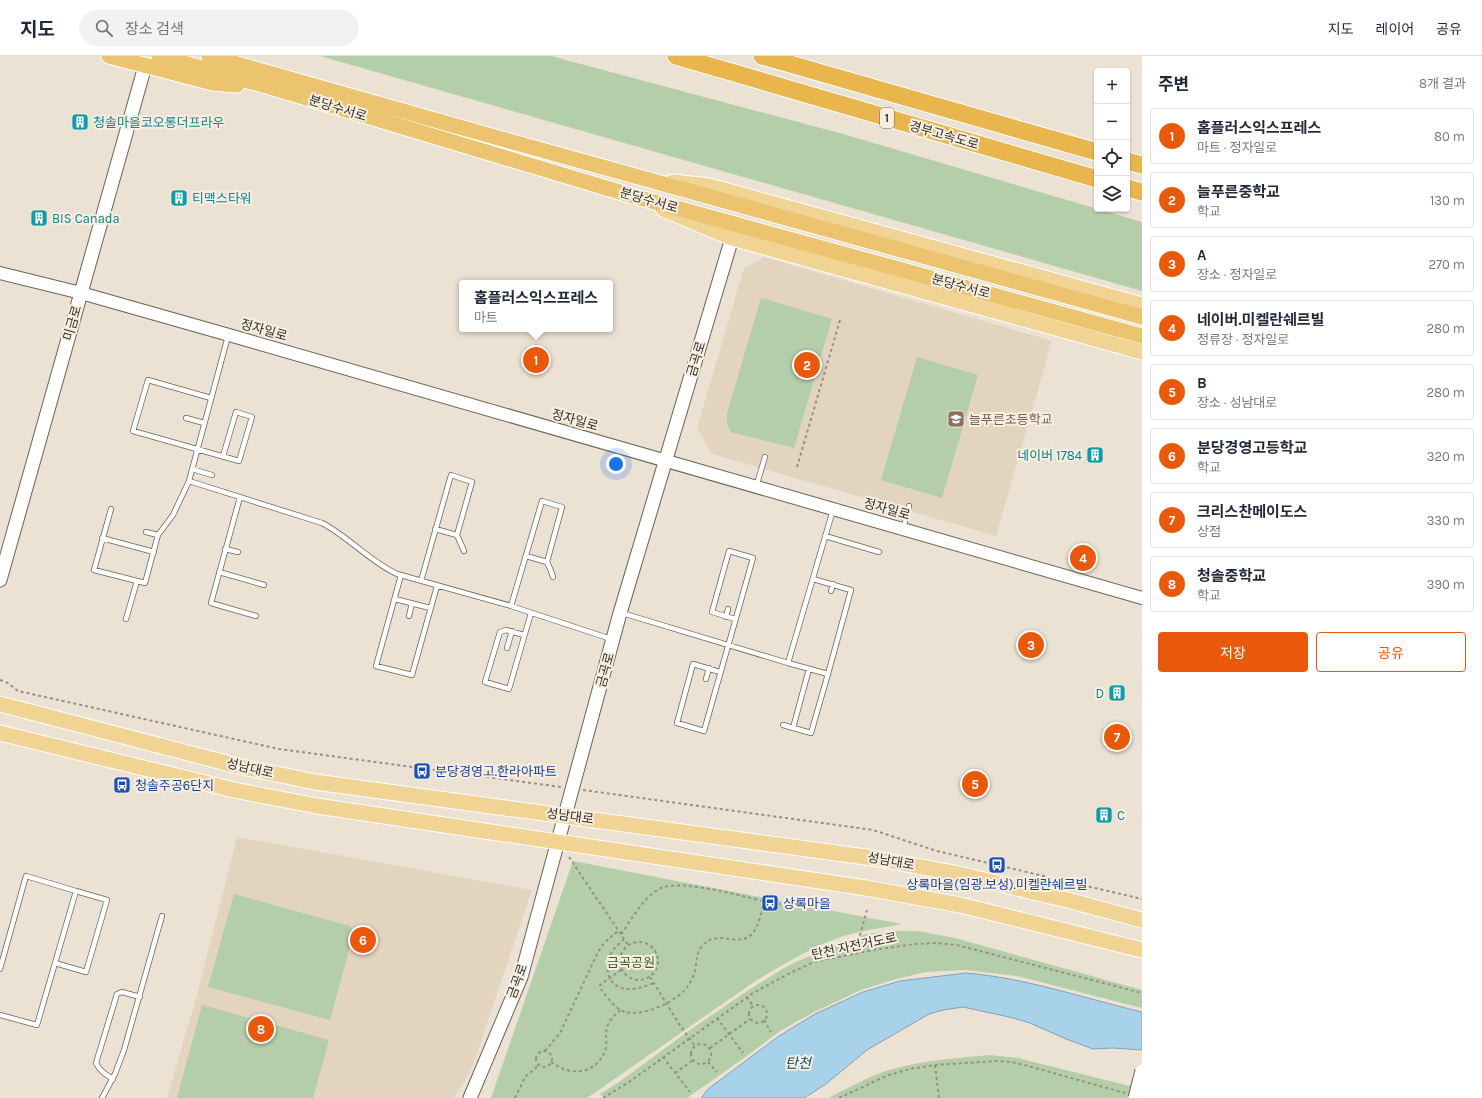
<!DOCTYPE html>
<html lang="ko">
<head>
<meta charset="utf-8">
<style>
	:root { --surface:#fff; --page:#f2f2f3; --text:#1f2937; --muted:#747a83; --line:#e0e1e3; --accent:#ea580c }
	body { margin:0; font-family:Karla,"Noto Sans KR",sans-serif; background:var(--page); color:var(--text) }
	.controls { position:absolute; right:12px; top:12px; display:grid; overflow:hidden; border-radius:4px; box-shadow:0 1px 3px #0004 }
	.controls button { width:36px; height:36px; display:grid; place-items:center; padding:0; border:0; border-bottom:1px solid var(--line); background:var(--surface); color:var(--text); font:20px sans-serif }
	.you { position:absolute; left:616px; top:408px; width:14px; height:14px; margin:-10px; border:3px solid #fff; border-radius:50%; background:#1a73e8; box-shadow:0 0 0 6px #1a73e833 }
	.badge { display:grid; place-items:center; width:26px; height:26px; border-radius:50%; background:var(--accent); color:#fff; font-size:13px; font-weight:700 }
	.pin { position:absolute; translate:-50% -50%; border:2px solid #fff; box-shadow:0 1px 4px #0006 }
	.popup { position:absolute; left:459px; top:224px; width:154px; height:52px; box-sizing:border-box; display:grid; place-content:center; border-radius:4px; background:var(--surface); filter:drop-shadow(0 1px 3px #0005); font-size:13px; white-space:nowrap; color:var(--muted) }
	.popup b { font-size:15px; color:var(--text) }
	.popup::after { content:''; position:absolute; left:50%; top:100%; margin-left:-8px; border:8px solid transparent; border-top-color:var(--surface) }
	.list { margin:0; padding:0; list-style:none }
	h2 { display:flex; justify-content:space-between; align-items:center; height:52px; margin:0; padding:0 16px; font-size:17px }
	h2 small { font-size:13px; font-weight:400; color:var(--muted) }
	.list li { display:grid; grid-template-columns:26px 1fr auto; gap:12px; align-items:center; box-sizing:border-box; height:56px; margin:0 8px 8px; padding:0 8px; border:1px solid var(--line); border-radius:4px }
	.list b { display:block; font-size:15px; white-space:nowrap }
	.list p { margin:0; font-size:13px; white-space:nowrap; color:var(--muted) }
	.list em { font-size:13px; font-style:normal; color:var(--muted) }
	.actions { display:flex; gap:8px; padding:12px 16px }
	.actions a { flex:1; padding:9px 0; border:1px solid var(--accent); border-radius:4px; text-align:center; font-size:14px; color:var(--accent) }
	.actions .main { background:var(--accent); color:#fff }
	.icon { flex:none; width:22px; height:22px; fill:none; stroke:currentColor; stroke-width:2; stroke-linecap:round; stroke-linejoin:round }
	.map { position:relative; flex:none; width:1142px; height:1042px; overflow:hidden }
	header { display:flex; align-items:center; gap:24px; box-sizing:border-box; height:56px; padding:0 20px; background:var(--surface); border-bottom:1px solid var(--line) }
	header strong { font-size:19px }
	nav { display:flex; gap:22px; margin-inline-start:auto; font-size:14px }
	.search { width:280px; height:36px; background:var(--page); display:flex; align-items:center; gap:10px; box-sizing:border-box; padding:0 14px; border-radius:22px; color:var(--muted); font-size:15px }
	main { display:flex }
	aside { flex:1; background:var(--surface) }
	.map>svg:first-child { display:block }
	.built { fill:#e3d4c0 }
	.green { fill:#b4ceaa }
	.water { fill:#a8d1ea; stroke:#85a0b0 }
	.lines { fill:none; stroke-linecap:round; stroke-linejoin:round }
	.service-casing { stroke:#6b6256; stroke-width:6 }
	.tertiary-casing { stroke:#6b6256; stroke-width:14 }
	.secondary-casing { stroke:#6b6256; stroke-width:15 }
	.primary-casing { stroke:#fff; stroke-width:17 }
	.trunk-casing { stroke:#fff; stroke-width:17 }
	.motorway-casing { stroke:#fff; stroke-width:19 }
	.path { stroke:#968f85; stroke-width:2; stroke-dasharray:3 3; stroke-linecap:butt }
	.service { stroke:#fff; stroke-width:4.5 }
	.tertiary { stroke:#fff; stroke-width:12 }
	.secondary { stroke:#fff; stroke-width:13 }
	.primary { stroke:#f1d394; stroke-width:15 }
	.trunk { stroke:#ecc470; stroke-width:15 }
	.motorway { stroke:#e8b64d; stroke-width:17 }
	.secondary-bridge-casing { stroke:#6b6256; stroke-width:15; stroke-linecap:butt }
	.secondary-bridge { stroke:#fff; stroke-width:13 }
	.labels { text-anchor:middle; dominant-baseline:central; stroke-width:4; stroke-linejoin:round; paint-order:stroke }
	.shield { fill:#f9efe1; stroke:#6e6860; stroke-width:1 }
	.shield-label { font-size:12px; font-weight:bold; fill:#322e29 }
	.street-label { font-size:13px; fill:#322e29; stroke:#f9efe1 }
	.culture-label { font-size:13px; fill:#0d838f; stroke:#f9efe1; text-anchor:start }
	.education-label { font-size:13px; fill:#785e54; stroke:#f9efe1; text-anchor:start }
	.transit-label { font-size:13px; fill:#164399; stroke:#f9efe1; text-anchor:start }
	.park-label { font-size:13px; fill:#395c2a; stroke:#f9efe1 }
	.water-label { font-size:14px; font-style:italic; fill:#004c6e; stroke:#f9efe1 }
</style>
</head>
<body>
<header>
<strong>지도</strong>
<div class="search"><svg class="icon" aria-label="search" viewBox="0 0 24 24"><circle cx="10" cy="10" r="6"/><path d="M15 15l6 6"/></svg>장소 검색</div>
<nav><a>지도</a><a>레이어</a><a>공유</a></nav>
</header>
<main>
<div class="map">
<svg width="1142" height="1042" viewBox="0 0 1142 1042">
	<rect width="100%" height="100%" fill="#ece2d4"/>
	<!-- built -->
	<path class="built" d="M764,201L1052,285L996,480L712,398L697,372L744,212Z
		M237,781L532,834L472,1012L454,1042H167L198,935Z"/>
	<!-- green -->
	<path class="green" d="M320,0H551L843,78L1142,166V235Z
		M761,242L832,263L794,392L731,376L727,367V357Z
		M917,301L978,319L942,442L881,424Z
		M573,805L901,868C884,872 864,874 847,879C815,889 786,907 757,924L587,1042H491Z
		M234,838L350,870L354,876L330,964L208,931Z
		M896,875H918L955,882L1142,934V952L1017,920L965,914L926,916L896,923L861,934L814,956L780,975L737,1007L687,1042H604L600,1038L619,1026L690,974L747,935L784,912L800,904L866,878Z
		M202,949L329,984L313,1042H177Z
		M990,999L1018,1002L1142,1033V1042H828C849,1032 870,1019 893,1013C924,1004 958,1002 990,999Z"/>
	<!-- water -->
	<path class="water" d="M966,917C1026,922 1083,942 1142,956V994L1113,992L1093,993L1066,983L1030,967L1009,961L963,951L943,954L929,958L867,994L826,1028L804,1042H701L708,1033L779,980L815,958L863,936L900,925Z"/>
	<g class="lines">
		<!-- service casing -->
		<g class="service-casing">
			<path id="service" d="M228,280L189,425L322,467C349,481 369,505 397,518L511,550L611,583
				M211,342L148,324L133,375C168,385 204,395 239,405L252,361L236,356L223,400
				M186,362L204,367
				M192,413L212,419
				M756,431L765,401
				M240,441L211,547L256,560
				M111,453L94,514L145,527L158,479L173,459L189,425
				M903,473L909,450
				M146,476L158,479
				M457,479L464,495
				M825,480L879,496
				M102,482L154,496
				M225,493L238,496
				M547,506L551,515L553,521
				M219,516L264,529
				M401,519L376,610L412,619L437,530
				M421,525L451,419L472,426L457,479L435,473
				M831,535L833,528
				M395,543L430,552
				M511,550L542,445L562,451L547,506L526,500
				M622,557L788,607L833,454
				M409,560L412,547
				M726,561L728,553
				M126,563L137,525
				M524,579L506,574L500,576L485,626L509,633L531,557
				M507,592L512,575
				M788,607L828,618L851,534L813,523
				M720,616L693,608L677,667L704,675L753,502L729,495L712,556L735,563
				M706,623L709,612
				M783,669L811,677L828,618
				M793,672L809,613
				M55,907L86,916L107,844L76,835
				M0,913L26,820L76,835L37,969L0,959
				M113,1023C105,1018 100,1015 96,1007L117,938L122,936L140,941
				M102,1042L115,1018L124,994L162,860"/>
		</g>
		<!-- tertiary casing -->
		<g class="tertiary-casing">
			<path id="tertiary" d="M0,217L81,237L229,279L1142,542"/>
		</g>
		<!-- secondary casing -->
		<g class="secondary-casing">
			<path id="secondary" d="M0,524L145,10
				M470,1042L521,921L620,557L732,182"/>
		</g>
		<!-- primary casing -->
		<g class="primary-casing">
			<path id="primary" d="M673,126L709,130L1142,249
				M663,153L732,182L1142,296
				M0,648L238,710L315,726L873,802L954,817L1071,845L1142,864
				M0,677L234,734L317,750L866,832L960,849L1142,894"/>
		</g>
		<!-- trunk casing -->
		<g class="trunk-casing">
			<path id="trunk" d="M109,0L213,27L237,29
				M159,0L270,31L633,140L1142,280
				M209,0L509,85L1142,261"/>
		</g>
		<!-- motorway casing -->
		<g class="motorway-casing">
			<path id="motorway" d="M676,0L1097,123
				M762,0L1097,96
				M1127,105L1142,109
				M1127,132L1142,136"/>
		</g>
		<!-- path -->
		<path class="path" d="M797,411L840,264
			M0,624L8,627L18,635L279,693L561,731
			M583,734L873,774L937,795L1142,843
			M569,801L628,889
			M621,878C632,863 642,843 659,833C680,821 751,843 776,848L789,847
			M624,883C621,886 616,890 613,894C603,909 606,930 626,933C636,934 645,930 654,927
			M620 905a19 19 0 1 1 38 0a19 19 0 1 1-38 0Z
			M855,897L867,854
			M621,914L600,929L601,933C607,941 615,953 625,956C643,961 680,945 689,928C692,924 694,919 695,914C697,905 696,896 703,889C719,871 743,897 756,872C760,863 762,854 764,845
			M650,921L681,971L695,990
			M747,941L753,950
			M749 958a9 9 0 1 1 18 0a9 9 0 1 1-18 0Z
			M717,962L743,997
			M764,964L771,976
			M691 998a10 10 0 1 1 20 0a10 10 0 1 1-20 0Z
			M710,992L750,963
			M545,995L560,977L598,896L604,887L619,874
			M536 1003a8 8 0 1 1 16 0a8 8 0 1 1-16 0Z
			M663,1001L690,1036
			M551,1006C556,1009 561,1013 567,1014C584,1019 601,1010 606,992C607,985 605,978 607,971C609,964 615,959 620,954
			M708,1006L717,1016
			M935,1009L939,1042
			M675,1017L693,1004
			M515,1042L525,1021L539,1009
			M603,1042L629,1026L753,937L792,916L814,906L873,894L915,888L936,887L957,889L1142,937
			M839,1042L886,1020L910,1013L935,1009L996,1005L1011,1006L1028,1010L1125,1037"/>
		<!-- service -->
		<use href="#service" class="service"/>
		<!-- tertiary -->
		<use href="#tertiary" class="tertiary"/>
		<!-- secondary -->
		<use href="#secondary" class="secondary"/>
		<!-- primary -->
		<use href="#primary" class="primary"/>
		<!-- trunk -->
		<use href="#trunk" class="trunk"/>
		<!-- motorway -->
		<use href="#motorway" class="motorway"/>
		<!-- secondary-bridge casing -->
		<g class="secondary-bridge-casing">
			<path id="secondary-bridge" d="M1135,1042L1142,1015"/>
		</g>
		<!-- secondary-bridge -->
		<use href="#secondary-bridge" class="secondary-bridge"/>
	</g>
	<!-- icons -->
	<defs>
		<g id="building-square" transform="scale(0.9)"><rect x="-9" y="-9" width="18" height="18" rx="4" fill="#0f9aa8" stroke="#f9efe1"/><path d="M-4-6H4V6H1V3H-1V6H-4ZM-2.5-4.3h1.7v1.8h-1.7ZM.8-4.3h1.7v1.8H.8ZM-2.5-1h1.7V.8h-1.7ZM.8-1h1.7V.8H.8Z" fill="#fff"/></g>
		<g id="school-square" transform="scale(0.9)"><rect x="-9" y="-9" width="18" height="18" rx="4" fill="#8d6e63" stroke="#f9efe1"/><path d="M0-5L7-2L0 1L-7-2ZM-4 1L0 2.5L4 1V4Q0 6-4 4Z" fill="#fff"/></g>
		<g id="bus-square" transform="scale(0.9)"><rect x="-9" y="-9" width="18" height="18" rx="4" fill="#1a4fb4" stroke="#f9efe1"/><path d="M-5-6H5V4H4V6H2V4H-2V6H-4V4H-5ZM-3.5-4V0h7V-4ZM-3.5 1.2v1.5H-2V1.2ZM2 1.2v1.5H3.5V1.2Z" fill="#fff"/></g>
	</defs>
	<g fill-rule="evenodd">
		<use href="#building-square" x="80" y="66"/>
		<use href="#building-square" x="179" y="142"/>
		<use href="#building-square" x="39" y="162"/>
		<use href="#school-square" x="956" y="363"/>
		<use href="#building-square" x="1095" y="399"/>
		<use href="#building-square" x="1117" y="637"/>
		<use href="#bus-square" x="422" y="715"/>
		<use href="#bus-square" x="122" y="729"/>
		<use href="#building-square" x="1104" y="759"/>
		<use href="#bus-square" x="997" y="809"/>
		<use href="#bus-square" x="770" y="847"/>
	</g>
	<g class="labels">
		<!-- shield labels -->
		<rect class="shield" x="880" y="52" width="14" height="20" rx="3"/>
		<g class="shield-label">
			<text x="887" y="62">1</text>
		</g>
		<!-- street labels -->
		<g class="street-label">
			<text transform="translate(338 52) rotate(17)">분당수서로</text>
			<text transform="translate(944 79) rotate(16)">경부고속도로</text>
			<text transform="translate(649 144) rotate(16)">분당수서로</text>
			<text transform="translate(961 230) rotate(15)">분당수서로</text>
			<text transform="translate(72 267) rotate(-74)">미금로</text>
			<text transform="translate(264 274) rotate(16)">정자일로</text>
			<text transform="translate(696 303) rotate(-73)">금곡로</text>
			<text transform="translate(575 364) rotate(16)">정자일로</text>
			<text transform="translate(887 453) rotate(16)">정자일로</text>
			<text transform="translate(605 614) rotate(-75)">금곡로</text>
			<text transform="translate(250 712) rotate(13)">성남대로</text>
			<text transform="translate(570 760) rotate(8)">성남대로</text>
			<text transform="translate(891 805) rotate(10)">성남대로</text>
			<text transform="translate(854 890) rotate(-12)">탄천 자전거도로</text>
			<text transform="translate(517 925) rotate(-70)">금곡로</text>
		</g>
		<!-- culture labels -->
		<g class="culture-label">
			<text x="93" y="66">청솔마을코오롱더프라우</text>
			<text x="192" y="142">티맥스타워</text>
			<text x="52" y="162">BIS Canada</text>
			<text x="1082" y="399" text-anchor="end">네이버 1784</text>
			<text x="1104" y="637" text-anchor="end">D</text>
			<text x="1117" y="759">C</text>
		</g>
		<!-- education labels -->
		<g class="education-label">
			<text x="969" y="363">늘푸른초등학교</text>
		</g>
		<!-- transit labels -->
		<g class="transit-label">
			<text x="435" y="715">분당경영고.한라아파트</text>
			<text x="135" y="729">청솔주공6단지</text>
			<text x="997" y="828" text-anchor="middle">상록마을(임광.보성).미켈란쉐르빌</text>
			<text x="783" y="847">상록마을</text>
		</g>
		<!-- park labels -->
		<g class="park-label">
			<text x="631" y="906">금곡공원</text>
		</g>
		<!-- water labels -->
		<g class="water-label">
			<text x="798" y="1007">탄천</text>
		</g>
	</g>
</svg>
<div class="controls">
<button>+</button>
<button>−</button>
<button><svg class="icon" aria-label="locate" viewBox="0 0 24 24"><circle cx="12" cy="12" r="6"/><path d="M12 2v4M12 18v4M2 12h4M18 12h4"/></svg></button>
<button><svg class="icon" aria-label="layers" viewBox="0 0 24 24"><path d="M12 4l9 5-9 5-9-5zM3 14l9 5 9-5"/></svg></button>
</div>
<div class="you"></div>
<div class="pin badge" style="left:536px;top:304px">1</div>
<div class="popup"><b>홈플러스익스프레스</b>마트</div>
<div class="pin badge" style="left:807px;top:309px">2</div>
<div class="pin badge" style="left:1031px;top:589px">3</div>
<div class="pin badge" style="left:1083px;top:502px">4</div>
<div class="pin badge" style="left:975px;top:728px">5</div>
<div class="pin badge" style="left:363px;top:884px">6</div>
<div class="pin badge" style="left:1117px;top:681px">7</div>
<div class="pin badge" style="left:261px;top:973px">8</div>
</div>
<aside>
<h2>주변<small>8개 결과</small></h2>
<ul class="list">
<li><span class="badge">1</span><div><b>홈플러스익스프레스</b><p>마트 · 정자일로</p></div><em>80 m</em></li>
<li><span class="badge">2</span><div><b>늘푸른중학교</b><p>학교</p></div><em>130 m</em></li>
<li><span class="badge">3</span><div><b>A</b><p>장소 · 정자일로</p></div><em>270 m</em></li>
<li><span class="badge">4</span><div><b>네이버.미켈란쉐르빌</b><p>정류장 · 정자일로</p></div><em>280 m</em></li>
<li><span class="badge">5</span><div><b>B</b><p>장소 · 성남대로</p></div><em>280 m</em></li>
<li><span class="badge">6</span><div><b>분당경영고등학교</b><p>학교</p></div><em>320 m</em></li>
<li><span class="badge">7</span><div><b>크리스찬메이도스</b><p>상점</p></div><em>330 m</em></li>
<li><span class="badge">8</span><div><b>청솔중학교</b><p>학교</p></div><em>390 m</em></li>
</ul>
<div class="actions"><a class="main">저장</a><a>공유</a></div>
</aside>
</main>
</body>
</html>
